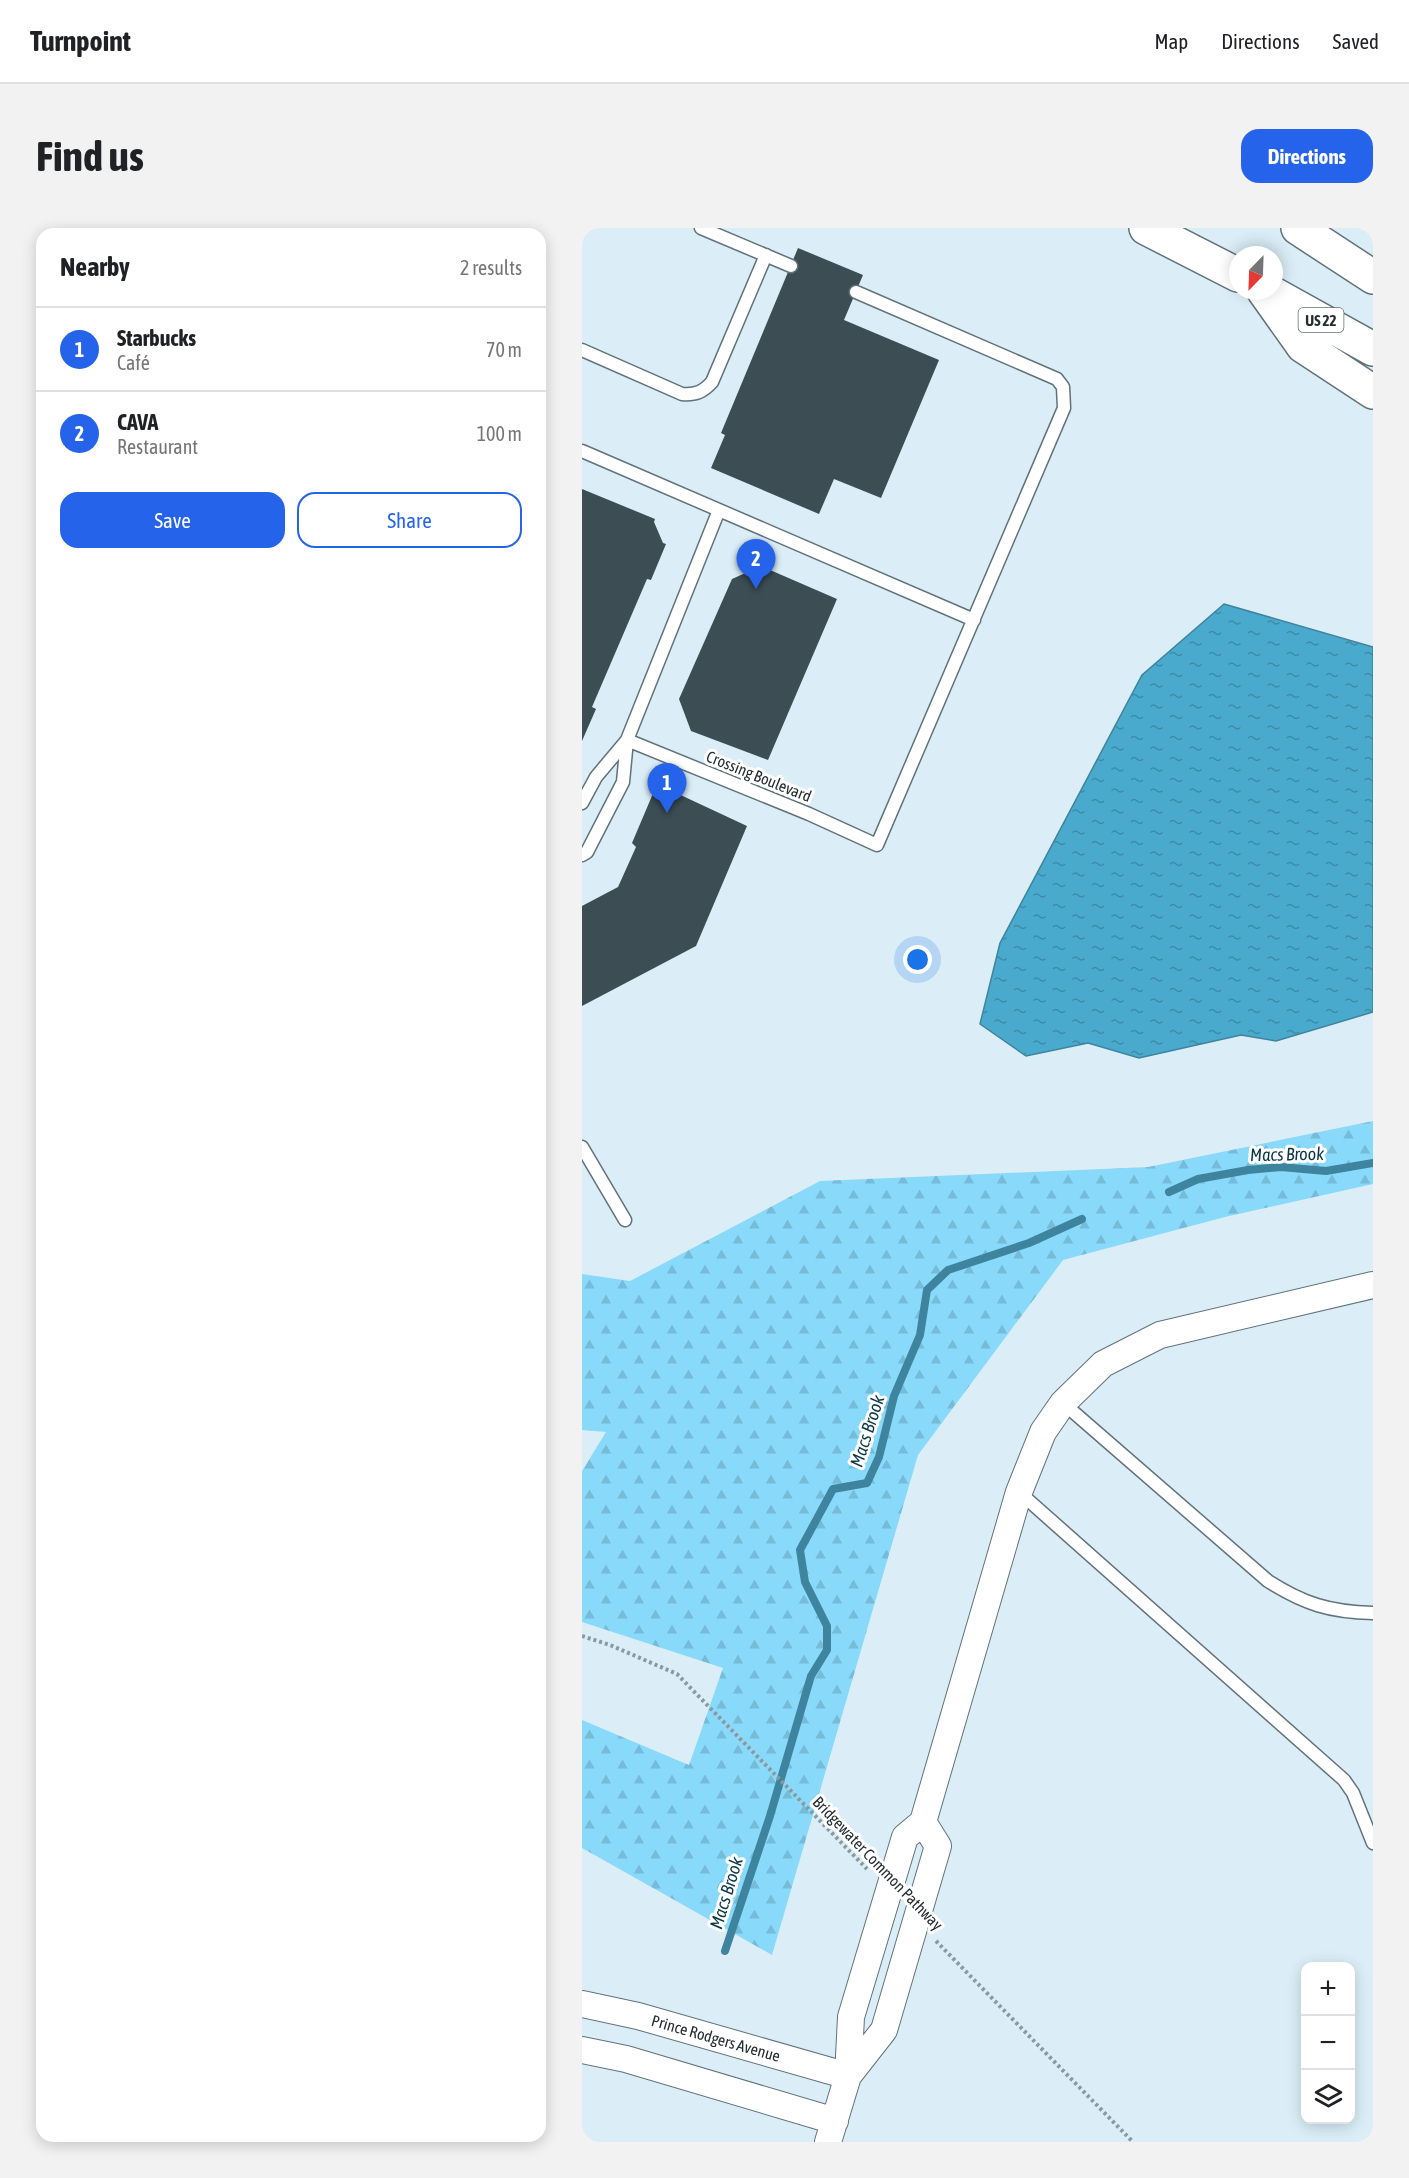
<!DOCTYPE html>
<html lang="en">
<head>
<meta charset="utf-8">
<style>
	:root { --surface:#fff; --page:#f2f2f2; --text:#202124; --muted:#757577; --line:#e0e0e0; --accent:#2563eb }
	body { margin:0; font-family:"Asap Condensed",sans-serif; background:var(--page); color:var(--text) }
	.controls { position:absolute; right:18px; bottom:18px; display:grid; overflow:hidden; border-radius:12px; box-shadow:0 3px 15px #0003 }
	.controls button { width:54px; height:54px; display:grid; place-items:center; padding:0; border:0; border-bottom:2px solid var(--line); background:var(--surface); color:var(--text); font:30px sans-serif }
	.compass { position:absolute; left:647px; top:18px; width:54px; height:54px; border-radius:50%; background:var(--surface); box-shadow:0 3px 15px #0003; rotate:203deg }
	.you { position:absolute; left:336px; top:732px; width:21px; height:21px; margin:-15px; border:4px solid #fff; border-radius:50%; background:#1a73e8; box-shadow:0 0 0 9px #1a73e833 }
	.badge { display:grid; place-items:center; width:39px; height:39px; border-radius:50%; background:var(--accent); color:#fff; font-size:20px; font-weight:700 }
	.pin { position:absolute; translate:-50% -50px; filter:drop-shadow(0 2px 3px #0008) }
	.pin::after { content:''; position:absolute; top:32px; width:21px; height:18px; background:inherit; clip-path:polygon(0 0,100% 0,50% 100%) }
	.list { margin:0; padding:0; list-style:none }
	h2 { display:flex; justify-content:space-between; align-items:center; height:78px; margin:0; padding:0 24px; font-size:26px }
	h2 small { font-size:20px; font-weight:400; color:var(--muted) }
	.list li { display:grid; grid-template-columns:39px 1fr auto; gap:18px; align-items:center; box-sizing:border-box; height:84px; padding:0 24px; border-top:2px solid var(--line) }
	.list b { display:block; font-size:22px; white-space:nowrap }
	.list p { margin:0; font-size:20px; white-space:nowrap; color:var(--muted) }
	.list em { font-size:20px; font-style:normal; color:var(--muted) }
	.actions { display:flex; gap:12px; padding:18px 24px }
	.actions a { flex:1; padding:14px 0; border:2px solid var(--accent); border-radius:18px; text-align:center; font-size:21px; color:var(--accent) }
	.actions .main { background:var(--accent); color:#fff }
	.icon { flex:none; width:33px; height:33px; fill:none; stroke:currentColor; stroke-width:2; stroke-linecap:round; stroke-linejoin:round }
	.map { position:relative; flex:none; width:791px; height:1914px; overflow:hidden; border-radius:18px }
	header { display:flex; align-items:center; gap:36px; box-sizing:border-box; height:84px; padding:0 30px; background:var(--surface); border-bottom:2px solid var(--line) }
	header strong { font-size:28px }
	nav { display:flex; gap:33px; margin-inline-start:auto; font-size:21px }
	.intro { display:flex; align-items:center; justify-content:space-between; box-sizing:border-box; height:144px; padding:0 36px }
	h1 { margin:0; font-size:42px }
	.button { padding:15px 27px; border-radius:18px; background:var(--accent); color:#fff; font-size:21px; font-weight:700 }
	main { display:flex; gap:36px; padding:0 36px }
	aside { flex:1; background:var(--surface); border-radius:18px; box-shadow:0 3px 15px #0003 }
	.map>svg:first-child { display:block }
	.forest { fill:url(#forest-firs) }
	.water { fill:url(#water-ripples); stroke:#3e849e; stroke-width:1.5 }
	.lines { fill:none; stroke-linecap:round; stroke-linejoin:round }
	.stream { stroke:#3e849e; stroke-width:8 }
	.building { fill:#3c4d54 }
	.lane-casing { stroke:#61727a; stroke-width:15 }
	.street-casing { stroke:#61727a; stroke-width:28 }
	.highway-casing { stroke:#61727a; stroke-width:36 }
	.path { stroke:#8a999f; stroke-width:4; stroke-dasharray:3 3; stroke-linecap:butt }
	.lane { stroke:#fff; stroke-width:12 }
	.street { stroke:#fff; stroke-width:26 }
	.highway { stroke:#fff; stroke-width:33 }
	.labels { text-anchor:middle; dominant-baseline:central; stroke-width:6; stroke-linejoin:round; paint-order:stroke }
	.shield { fill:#fff; stroke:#666c6e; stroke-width:1.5 }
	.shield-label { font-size:15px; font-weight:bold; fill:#252d30 }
	.street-label { font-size:16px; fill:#252d30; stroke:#fff }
	.water-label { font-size:18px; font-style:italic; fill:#0a3746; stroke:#fff }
</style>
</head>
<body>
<header>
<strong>Turnpoint</strong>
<nav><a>Map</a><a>Directions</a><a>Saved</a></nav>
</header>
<div class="intro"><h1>Find us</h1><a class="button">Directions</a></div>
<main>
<aside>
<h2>Nearby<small>2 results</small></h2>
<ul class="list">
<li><span class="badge">1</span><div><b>Starbucks</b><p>Café</p></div><em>70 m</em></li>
<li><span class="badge">2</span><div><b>CAVA</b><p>Restaurant</p></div><em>100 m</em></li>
</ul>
<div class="actions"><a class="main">Save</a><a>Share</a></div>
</aside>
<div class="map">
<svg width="791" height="1914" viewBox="0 0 791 1914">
	<defs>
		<pattern id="forest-firs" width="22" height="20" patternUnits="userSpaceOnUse" patternTransform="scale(1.5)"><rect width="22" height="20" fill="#89dafa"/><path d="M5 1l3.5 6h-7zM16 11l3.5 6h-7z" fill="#76bbd7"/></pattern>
		<pattern id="water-ripples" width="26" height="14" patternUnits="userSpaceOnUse" patternTransform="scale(1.5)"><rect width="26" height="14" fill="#49aacd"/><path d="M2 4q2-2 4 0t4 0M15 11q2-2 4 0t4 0" fill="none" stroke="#3d8ba7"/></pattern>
	</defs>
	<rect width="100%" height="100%" fill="#dbeef7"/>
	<!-- forest -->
	<path class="forest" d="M791,893V956L643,989L481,1032L336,1227L190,1727L0,1620V1492L107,1537L141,1440L0,1394V1243L24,1204L0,1202V1046L48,1053L238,953L566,939Z"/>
	<!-- water -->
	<path class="water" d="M642,376L791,419V784L694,813L659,807L557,830L506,815L444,828L398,796L418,715L560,447Z"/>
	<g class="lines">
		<!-- stream -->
		<path class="stream" d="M587,964L616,951L666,942L699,939L744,943L791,935
			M143,1723L188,1588L229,1448L245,1422V1398L223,1354L218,1322L251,1261L285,1255L297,1229L312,1168L338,1107L345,1062L366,1042L447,1015L500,991"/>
	</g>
	<!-- building -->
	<path class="building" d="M216,20L281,47L262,92L357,132L299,270L252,251L237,286L129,240L143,207L139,205Z
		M0,261L73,291L72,294L81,315L84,316L69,352L65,351L10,479L14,481L0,513Z
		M179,338L255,371L186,532L109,503L97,471L150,351Z
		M75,556L165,598L114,718L0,778V678L36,659L54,619L50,615Z"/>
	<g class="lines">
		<!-- lane casing -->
		<g class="lane-casing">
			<path id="lane" d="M119,0L209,38
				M0,122L100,166C114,167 121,164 130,154L184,27
				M0,223L392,392
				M45,512L227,586L295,617L482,180L481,159L475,151L274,64
				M0,575L14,549L45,512
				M0,627L5,624L41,554L45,512L137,282
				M0,919L43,992
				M481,1175L686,1353C722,1376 748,1384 791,1385
				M437,1264L762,1552L771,1565L791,1615"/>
		</g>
		<!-- street casing -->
		<g class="street-casing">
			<path id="street" d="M0,1776L56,1788L266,1848
				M0,1822L44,1831L253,1893
				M266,1848L302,1802L356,1618L341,1594
				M246,1914L266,1848L269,1789L323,1609L341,1594L437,1264L461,1204L481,1175L521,1136L578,1107L791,1057"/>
		</g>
		<!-- highway casing -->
		<g class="highway-casing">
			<path id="highway" d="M564,0L656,47
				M716,0L791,49
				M682,63L721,118L791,164
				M688,64L791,121"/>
		</g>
		<!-- path -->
		<path class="path" d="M0,1408L28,1417L95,1446L285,1641
			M354,1713L551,1914"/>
		<!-- lane -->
		<use href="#lane" class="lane"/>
		<!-- street -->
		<use href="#street" class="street"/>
		<!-- highway -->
		<use href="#highway" class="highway"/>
	</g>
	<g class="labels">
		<!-- shield labels -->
		<rect class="shield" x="716.5" y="80" width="45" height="24" rx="4.5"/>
		<g class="shield-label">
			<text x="739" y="92">US 22</text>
		</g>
		<!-- street labels -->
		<g class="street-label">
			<text transform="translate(177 548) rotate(22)">Crossing Boulevard</text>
			<text transform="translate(296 1635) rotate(46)">Bridgewater Common Pathway</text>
			<text transform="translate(134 1810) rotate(16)">Prince Rodgers Avenue</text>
		</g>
		<!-- water labels -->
		<g class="water-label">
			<text transform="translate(705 926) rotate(-1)">Macs Brook</text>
			<text transform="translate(285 1203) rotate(-72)">Macs Brook</text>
			<text transform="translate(144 1665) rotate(-73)">Macs Brook</text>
		</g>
	</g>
</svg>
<div class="controls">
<button>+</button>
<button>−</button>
<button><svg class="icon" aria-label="layers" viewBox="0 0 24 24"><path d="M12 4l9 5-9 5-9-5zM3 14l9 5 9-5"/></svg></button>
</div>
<svg class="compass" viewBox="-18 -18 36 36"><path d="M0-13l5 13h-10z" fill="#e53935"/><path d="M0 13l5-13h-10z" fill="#757577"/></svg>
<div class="you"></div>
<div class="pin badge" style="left:85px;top:585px">1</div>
<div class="pin badge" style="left:174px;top:361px">2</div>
</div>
</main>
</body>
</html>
